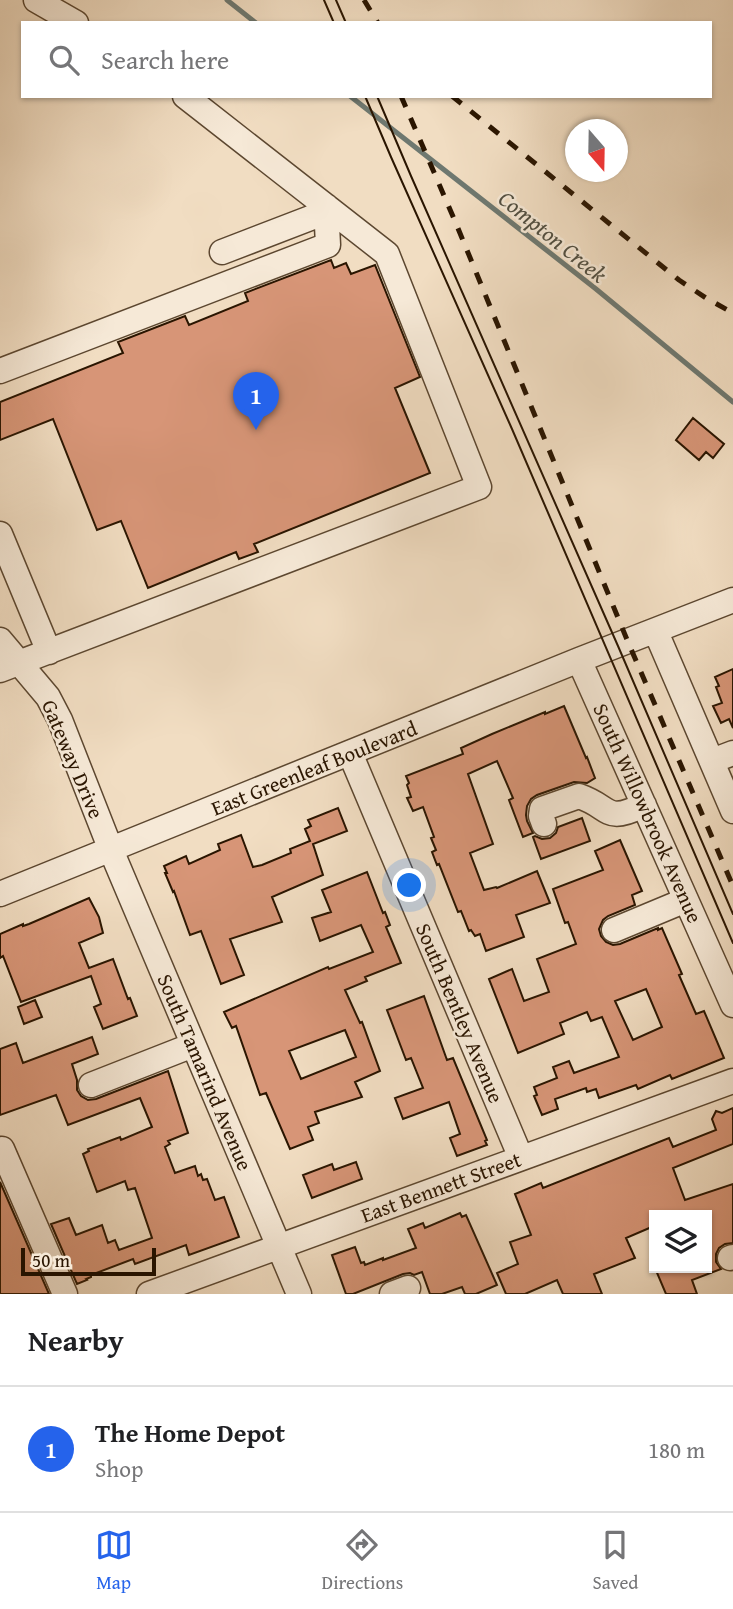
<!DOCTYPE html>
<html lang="en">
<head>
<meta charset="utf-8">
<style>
	:root { --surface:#fff; --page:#f6f6f6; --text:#202124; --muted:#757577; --line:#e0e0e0; --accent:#2563eb }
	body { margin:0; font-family:"Gentium Book Plus",serif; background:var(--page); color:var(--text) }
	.controls { position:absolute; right:21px; bottom:21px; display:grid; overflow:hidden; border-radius:0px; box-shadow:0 2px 5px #0004 }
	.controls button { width:63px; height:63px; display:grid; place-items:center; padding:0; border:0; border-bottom:2px solid var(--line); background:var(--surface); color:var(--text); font:35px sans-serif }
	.compass { position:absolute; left:565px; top:119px; width:63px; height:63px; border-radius:50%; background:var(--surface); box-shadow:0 2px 5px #0004; rotate:160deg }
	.scale { position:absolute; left:21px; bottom:18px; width:135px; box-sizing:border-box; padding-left:7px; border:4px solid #2a1500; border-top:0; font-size:19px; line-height:24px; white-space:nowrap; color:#2a1500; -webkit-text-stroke:5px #f6e9d7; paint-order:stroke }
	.you { position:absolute; left:410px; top:886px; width:24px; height:24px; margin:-18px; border:5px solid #fff; border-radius:50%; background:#1a73e8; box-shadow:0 0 0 10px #1a73e833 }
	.badge { display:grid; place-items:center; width:46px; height:46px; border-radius:50%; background:var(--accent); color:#fff; font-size:23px; font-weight:700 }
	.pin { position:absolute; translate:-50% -58px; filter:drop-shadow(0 2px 4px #0008) }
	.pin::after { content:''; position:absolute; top:37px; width:24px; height:21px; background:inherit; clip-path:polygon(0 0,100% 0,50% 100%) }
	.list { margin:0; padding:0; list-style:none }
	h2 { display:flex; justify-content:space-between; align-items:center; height:91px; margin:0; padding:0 28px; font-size:30px }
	h2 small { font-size:23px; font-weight:400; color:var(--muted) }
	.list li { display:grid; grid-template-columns:46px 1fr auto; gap:21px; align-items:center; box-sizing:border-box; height:126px; padding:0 28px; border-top:2px solid var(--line) }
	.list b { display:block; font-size:26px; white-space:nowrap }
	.list p { margin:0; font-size:23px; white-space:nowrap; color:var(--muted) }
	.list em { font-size:23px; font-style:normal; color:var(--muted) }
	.icon { flex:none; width:38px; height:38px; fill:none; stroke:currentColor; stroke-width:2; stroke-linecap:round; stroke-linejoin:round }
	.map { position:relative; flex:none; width:733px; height:1294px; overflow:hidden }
	.search { position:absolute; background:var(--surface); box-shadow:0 2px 5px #0004; left:21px; right:21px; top:21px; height:77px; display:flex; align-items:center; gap:18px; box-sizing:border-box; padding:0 24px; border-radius:0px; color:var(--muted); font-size:26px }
	.sheet { height:217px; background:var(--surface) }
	nav { display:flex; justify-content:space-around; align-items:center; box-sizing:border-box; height:98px; border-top:2px solid var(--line); background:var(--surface); font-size:19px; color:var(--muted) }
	nav a { display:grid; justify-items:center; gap:4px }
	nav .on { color:var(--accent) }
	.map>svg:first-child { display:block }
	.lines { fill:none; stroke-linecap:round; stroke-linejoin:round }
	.stream { stroke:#6e7870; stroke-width:5 }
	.building { fill:#d79577; stroke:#2a1500; stroke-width:2; fill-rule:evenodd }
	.minor-casing { stroke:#5c4730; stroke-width:27 }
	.minor { stroke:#f6e9d7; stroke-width:24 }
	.tram { stroke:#2a1500; stroke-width:2 }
	.rail { stroke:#2a1500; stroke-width:5; stroke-dasharray:12 12; stroke-linecap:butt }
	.labels { text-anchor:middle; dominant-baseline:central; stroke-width:5; stroke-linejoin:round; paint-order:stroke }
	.street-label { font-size:21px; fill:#2a1500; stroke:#f6e9d7 }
	.water-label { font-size:23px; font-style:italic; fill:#524f41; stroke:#f6e9d7 }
</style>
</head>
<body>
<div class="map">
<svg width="733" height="1294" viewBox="0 0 733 1294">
	<rect width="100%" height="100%" fill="#f1ddc2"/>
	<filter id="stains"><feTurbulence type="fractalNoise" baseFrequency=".00286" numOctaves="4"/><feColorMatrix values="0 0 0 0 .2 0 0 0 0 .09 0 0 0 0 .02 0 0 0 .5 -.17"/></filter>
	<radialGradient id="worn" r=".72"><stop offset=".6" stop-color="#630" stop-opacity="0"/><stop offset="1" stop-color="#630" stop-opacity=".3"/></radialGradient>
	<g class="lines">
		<!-- stream -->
		<path class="stream" d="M227,0L256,23
			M350,96L596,289L733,402"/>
	</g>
	<!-- building -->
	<path class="building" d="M331,260L334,268L346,263L351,274L375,265L420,377L395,388L430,473L254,544L258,552L239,559L236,552L148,588L121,521L97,530L53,419L0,440V402L123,353L118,342L185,316L189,325L248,301L245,293Z
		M693,418L724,444L713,458L706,452L699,460L676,440Z
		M733,669V728L729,719L721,723L713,706L722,703L716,687L719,686L715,677Z
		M564,706L586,758L587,757L595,778L587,783L574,782L537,795L531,799L527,806L526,815L527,821L533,833L523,837L509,800L513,798L497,761L468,774L493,844L470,853L484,890L496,887L497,888L537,871L550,903L516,915L524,937L486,951L480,934L475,936L471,930L469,931L461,911L458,912L439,864L437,865L432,852L436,850L431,838L434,837L423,807L413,811L407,798L411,797L407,785L409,783L406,776L463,754L461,748L492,734L545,712V714Z
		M338,808L347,831L313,844L323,875L272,897L282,922L230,939L244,975L221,984L201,931L190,935L174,891L173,892L165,873H167L164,866L186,856L189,864L220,850L218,844L241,835L253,867L262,865L291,853L290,849L310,841L305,829L311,826L308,820Z
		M582,818L590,841L541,859L533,837L535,836L542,839L550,838L556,833L558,827Z
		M620,840L642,891L632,895L635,905L608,916L603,920L599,929L601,936L606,942L613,945L620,944L658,928V930L662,928L682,974L679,975L696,1014L704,1011L724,1058L672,1079L670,1075L638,1089L636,1085L599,1098L596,1089L587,1092L586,1088L555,1099L558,1109L542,1115L534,1096L537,1095L534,1087L557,1078L553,1067L569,1061L574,1073L619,1057L602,1017L591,1021L587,1012L560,1023L564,1034L518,1053L489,979L512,969L524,1001L549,992L537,959L576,944L568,922L565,923L553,889L603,870L595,851ZM646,989L662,1027L633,1040L615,1001Z
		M367,872L383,913L385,912L390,925L386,927L401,963L365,977L367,981L345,990L360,1023L362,1022L380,1071L355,1082L362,1097L315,1112L319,1123L308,1127L313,1140L290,1149L266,1093L260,1095L236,1026L232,1028L224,1012L328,967L329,969L373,952L361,925L320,941L312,918L331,912L322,890ZM345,1030L356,1057L301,1079L289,1051Z
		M89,898L99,917L103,933L79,943L89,968L113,959L128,999L130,998L137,1016L103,1029L94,1007L101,1004L91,976L21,1002L3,956L0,958V934L23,924V926L29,924Z
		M424,996L447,1060L453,1058L487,1140L485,1141L487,1145L457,1156L450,1138L460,1134L449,1102L403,1119L395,1098L423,1088L411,1058L406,1060L387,1010Z
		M35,1000L42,1017L24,1024L18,1007Z
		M92,1037L98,1054L72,1064L77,1080V1090L81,1096L88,1100L96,1099L168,1071L188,1133L168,1141L170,1144L165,1147L175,1173L195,1166L198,1176L201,1174L203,1180L207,1179L215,1200L224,1197L239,1237L189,1255L186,1245L135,1264L133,1259L91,1275V1277L86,1279L87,1280L77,1284L51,1224L69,1218L76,1235L102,1225L108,1243L115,1240L119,1250L152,1238L135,1188L128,1190L125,1181L97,1192L83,1154L89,1151L88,1149L120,1137L121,1140L152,1127L140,1098L68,1125L56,1095L0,1115V1049L16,1043L23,1063Z
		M733,1108V1144L673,1168L685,1200L733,1184V1243L725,1244L719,1248L716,1254V1262L721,1269L692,1280L697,1294H666L655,1268H707V1215H654V1226L626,1238L635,1258L594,1274L602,1294H563L557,1280L525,1294H506L497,1273L518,1264L510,1242L531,1235L515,1194L541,1183L543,1188L669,1138L673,1147L716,1130L712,1119L716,1111L722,1113Z
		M356,1162L362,1179L312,1198L303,1175L332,1164L334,1170Z
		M0,1182L49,1294H0Z
		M460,1213L462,1217L466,1215L497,1285L476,1294H465L462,1287L442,1294H430L422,1272L414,1275L410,1273L403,1274L353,1294H346L332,1255L355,1247L361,1263L364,1262L365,1265L383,1258V1260L416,1248L408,1229L423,1223L425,1228Z"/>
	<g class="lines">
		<!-- minor casing -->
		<g class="minor-casing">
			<path id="minor" d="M36,0L76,23
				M222,252L326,212
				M0,371L328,245L326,206
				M0,534L49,652
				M656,632L733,811
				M0,640L48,697L60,720L111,850L299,1294
				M579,660L733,1005
				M0,670L479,487L387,254L185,96
				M350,753L521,1158
				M712,761L733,753
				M544,824L541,816L542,809L579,796C613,808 604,824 644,805
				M0,894L579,660L733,600
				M614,930L686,900
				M91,1085L193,1045
				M0,1150L2,1149L65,1294
				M730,1258L733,1257
				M149,1294L733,1081
				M392,1294L408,1288"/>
		</g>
		<!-- minor -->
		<use href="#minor" class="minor"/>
		<!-- tram -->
		<path class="tram" d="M324,0L334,23
			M336,0L346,23
			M365,96L391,157L512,429L733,943
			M377,96L411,176L618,646L733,914"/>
		<!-- rail -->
		<path class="rail" d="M364,0L378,23
			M401,96L455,221L628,642L733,886
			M452,96L679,280L706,298L733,313"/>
	</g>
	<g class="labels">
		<!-- street labels -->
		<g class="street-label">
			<text transform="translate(73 759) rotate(67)">Gateway Drive</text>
			<text transform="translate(314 768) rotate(-22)">East Greenleaf Boulevard</text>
			<text transform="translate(648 813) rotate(66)">South Willowbrook Avenue</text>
			<text transform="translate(460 1013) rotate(67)">South Bentley Avenue</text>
			<text transform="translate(205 1072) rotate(67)">South Tamarind Avenue</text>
			<text transform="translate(441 1187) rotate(-20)">East Bennett Street</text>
		</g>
		<!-- water labels -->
		<g class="water-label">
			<text transform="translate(553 236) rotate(39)">Compton Creek</text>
		</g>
	</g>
	<rect width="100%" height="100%" filter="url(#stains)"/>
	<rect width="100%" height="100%" fill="url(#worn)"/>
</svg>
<div class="controls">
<button><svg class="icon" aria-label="layers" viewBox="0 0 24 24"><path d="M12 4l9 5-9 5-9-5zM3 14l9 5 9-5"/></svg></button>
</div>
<svg class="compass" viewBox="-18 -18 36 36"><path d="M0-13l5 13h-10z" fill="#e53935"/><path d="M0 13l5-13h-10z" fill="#757577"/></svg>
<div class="scale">50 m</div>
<div class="you"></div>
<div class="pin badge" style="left:256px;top:430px">1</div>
<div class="search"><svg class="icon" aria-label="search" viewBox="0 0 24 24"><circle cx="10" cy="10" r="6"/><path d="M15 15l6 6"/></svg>Search here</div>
</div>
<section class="sheet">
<h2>Nearby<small></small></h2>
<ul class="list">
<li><span class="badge">1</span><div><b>The Home Depot</b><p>Shop</p></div><em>180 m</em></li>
</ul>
</section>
<nav>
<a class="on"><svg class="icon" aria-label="map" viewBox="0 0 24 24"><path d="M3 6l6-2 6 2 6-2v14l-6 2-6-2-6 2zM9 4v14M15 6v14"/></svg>Map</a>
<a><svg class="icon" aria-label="directions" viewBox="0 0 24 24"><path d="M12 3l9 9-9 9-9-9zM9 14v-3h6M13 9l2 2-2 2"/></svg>Directions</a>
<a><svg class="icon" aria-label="saved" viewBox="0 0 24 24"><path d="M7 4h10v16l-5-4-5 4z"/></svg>Saved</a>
</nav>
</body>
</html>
